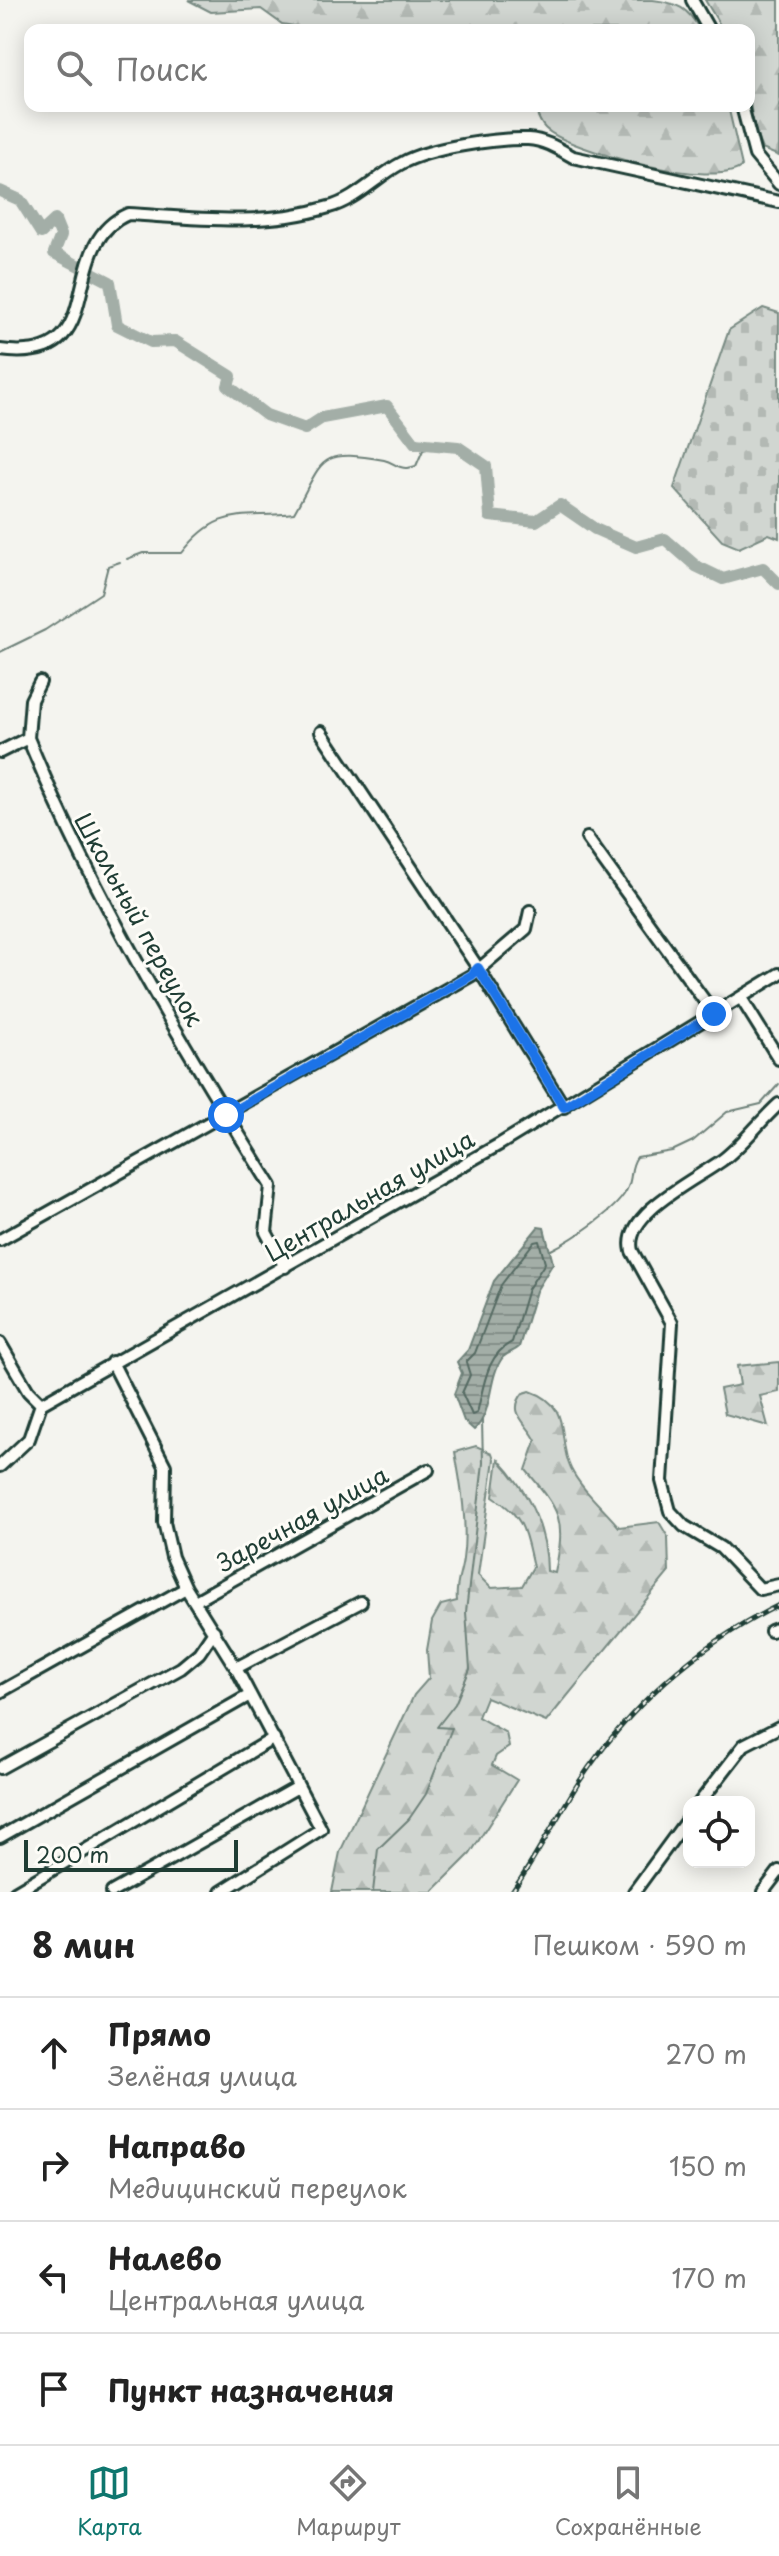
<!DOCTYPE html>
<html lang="ru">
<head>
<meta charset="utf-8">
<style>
	:root { --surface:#fff; --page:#f2f2f2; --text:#222; --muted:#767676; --line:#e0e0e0; --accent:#0f766e }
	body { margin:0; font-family:"Playpen Sans",sans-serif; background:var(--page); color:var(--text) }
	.controls { position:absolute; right:24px; bottom:24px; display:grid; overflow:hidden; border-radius:16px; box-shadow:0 4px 20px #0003 }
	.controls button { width:72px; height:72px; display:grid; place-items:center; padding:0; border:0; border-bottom:2px solid var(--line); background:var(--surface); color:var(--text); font:40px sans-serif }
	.scale { position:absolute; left:24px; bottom:20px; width:214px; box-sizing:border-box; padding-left:8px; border:4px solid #1f3d34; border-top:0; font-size:22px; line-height:28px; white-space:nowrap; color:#1f3d34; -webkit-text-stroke:6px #fdfcf7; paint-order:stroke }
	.stop { position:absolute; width:24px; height:24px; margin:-18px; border:6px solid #1a73e8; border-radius:50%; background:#fff }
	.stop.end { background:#1a73e8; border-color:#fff; box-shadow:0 2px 8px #0008 }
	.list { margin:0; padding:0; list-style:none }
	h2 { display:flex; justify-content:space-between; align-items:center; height:104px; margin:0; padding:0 32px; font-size:34px }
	h2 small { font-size:26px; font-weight:400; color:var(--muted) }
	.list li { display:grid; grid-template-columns:52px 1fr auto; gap:24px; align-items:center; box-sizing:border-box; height:112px; padding:0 32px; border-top:2px solid var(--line) }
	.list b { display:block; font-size:30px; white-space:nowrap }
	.list p { margin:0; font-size:26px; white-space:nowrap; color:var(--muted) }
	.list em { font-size:26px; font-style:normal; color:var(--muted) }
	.icon { flex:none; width:44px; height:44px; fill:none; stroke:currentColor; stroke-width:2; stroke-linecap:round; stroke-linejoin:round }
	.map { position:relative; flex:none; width:779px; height:1892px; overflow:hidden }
	.search { position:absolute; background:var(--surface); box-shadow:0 4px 20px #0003; left:24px; right:24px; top:24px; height:88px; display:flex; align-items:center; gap:20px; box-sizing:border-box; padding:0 28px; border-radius:16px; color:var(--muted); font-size:30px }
	.sheet { height:552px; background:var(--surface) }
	nav { display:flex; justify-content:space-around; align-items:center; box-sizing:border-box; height:112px; border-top:2px solid var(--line); background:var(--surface); font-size:22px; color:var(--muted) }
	nav a { display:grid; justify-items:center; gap:4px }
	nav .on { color:var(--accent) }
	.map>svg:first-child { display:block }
	.forest { fill:url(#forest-firs); stroke:#788a82; stroke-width:2 }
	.cemetery { fill:url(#cemetery-stones); stroke:#788a82; stroke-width:2 }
	.water { fill:url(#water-rules); stroke:#6e8179; stroke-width:2 }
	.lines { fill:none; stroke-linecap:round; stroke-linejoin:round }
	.shore { stroke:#546a62; stroke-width:2 }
	.stream { stroke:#6e8179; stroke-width:2 }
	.river { stroke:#a3aea7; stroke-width:12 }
	.minor-casing { stroke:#1f3d34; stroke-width:16 }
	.minor { stroke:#fdfcf7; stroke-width:10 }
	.rail-casing { stroke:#1f3d34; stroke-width:5 }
	.rail { stroke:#fdfcf7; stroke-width:2; stroke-dasharray:6; stroke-linecap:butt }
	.route { stroke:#1a73e8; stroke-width:10 }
	.labels { text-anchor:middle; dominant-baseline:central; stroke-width:6; stroke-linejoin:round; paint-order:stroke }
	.street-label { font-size:24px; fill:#1f3d34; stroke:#fdfcf7 }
</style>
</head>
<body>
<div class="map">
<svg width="779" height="1892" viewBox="0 0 779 1892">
	<defs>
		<pattern id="forest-firs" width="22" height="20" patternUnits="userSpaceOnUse" patternTransform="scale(2)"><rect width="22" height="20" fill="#d1d6d1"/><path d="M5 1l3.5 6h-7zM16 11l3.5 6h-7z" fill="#b3b9b4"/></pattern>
		<pattern id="cemetery-stones" width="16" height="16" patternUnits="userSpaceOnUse" patternTransform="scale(2)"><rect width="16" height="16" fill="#d1d6d1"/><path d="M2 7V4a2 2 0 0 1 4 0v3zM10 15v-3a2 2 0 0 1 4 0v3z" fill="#b3b9b4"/></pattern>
		<pattern id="water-rules" width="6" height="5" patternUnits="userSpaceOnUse" patternTransform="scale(2)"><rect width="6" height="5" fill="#a3aea7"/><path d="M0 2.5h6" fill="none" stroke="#848f89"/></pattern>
	</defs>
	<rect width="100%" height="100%" fill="#f4f4ef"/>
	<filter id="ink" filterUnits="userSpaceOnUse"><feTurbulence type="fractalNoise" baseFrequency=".0125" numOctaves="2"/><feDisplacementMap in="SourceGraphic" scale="16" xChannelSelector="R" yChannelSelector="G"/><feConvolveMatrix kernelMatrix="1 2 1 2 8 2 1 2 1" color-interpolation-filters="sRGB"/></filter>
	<g filter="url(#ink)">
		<!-- forest -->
		<path class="forest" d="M188,0H653C678,3 688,8 700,30H438L434,25L421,30H317L282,24L261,9L211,12Z
			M705,0H779V156L762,149C745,112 749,69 749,30H723Z
			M534,106H728L742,166C718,190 568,151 545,128C539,122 537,114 534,106Z
			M779,1362V1392L760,1396L768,1426L725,1414L720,1389L740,1385L737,1366Z
			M530,1391C574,1406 556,1439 571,1469C581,1489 604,1509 619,1527L659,1522L668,1537L669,1572L546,1722L486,1697L478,1717L506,1733L509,1747L496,1756L492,1765L517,1780L470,1854L432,1892H332L340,1852L414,1695L429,1678L427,1650L432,1621L441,1605L457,1601C455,1584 461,1575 463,1559C468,1525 461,1485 455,1452L476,1446L492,1453L494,1459L478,1575L491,1588L522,1586L533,1567C525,1532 525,1517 493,1497L498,1459C528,1491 547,1527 547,1571L555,1573C566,1518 561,1512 526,1470L536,1441C529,1424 506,1414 523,1393Z"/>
		<!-- cemetery -->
		<path class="cemetery" d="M763,308L779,313V538L769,534L739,548L722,541L674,488L729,330Z"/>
		<!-- water -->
		<path class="water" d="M538,1227L544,1228L553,1263L536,1291L519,1347C514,1352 508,1352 503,1357C487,1378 494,1412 474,1430L464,1421L454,1394L462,1373L457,1362L468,1350L494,1281Z"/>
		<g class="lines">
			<!-- shore -->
			<path class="shore" d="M539,1241L545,1263L528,1289L512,1342C486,1355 484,1386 477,1413L472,1415L462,1393L470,1375L466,1362L475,1353L501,1285L534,1242Z"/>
			<!-- stream -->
			<path class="stream" d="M127,559L143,553H182C219,505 241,519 294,513C324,460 316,448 384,460C394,462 397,469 408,468L416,466L423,450L436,447
				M0,652L45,630L101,593L108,566L120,562
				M551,1250C571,1240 620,1209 628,1187C633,1176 629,1168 637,1157L672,1151L693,1141L727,1112L761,1104L779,1084
				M373,1892L378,1849L409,1819L426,1794L452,1728L437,1727L455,1704L470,1669L466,1612L483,1463L482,1420"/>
			<!-- river -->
			<path class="river" d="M0,191L20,200L41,233L55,220L61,235L54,253L110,282L117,325L151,342L175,341L231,376L228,386L266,415L305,429L322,418L387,406L415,443L458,447L486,466L490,516L536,521L560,505L595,529L636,547L665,539L696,566L723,579L763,568L779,584"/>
			<!-- minor casing -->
			<g class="minor-casing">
				<path id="minor" d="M692,0L709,30
					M742,106L755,155L779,184
					M0,350C115,366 53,246 128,214C195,218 264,227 329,207C356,200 377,176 402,163C429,148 497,138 528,139C545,140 559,149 573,157L779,202
					M321,732L478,968L564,1107
					M28,738C93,896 180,1041 271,1186L266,1232L285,1267
					M0,752L28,738L31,700L40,682
					M587,838L714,1014
					M741,998L779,1059
					M779,1104C760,1121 745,1142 725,1158C700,1178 622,1212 632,1251L672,1323L662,1481L670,1511L684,1526L721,1548L760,1589L779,1585
					M0,1240L472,975L526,929L530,911
					M0,1343L28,1391L41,1404
					M112,1362L165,1466L164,1522L172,1557L186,1588L236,1668L321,1829L221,1892
					M0,1466L29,1439L41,1404L500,1144L779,974
					M195,1601L428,1470
					M771,1631L779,1628
					M236,1668L361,1602
					M0,1692L186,1588
					M0,1768L181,1668L199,1653L214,1631
					M700,1802L744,1745L779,1727
					M0,1837L250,1695
					M15,1892L274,1738
					M112,1892L298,1787
					M634,1892L689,1817
					M763,1892L779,1871"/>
			</g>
			<!-- minor -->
			<use href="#minor" class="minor"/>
			<!-- rail casing -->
			<g class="rail-casing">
				<path id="rail" d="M512,1892C537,1857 556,1818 579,1782C630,1705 696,1646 779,1605"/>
			</g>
			<!-- rail -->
			<use href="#rail" class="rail"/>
		</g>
	</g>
	<g class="lines" filter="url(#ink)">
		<!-- route -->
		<path class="route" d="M226,1115L472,975L478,968L564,1107L714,1014"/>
	</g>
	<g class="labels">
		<!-- street labels -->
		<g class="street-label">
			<text transform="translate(140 919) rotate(61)">Школьный переулок</text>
			<text transform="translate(369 1195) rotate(-30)">Центральная улица</text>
			<text transform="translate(302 1518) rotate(-29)">Заречная улица</text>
		</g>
	</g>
</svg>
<div class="controls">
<button><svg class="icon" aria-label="locate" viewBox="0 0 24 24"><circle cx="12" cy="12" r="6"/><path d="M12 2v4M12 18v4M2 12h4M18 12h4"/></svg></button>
</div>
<div class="scale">200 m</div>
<div class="stop" style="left:226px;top:1115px"></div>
<div class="stop end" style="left:714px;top:1014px"></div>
<div class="search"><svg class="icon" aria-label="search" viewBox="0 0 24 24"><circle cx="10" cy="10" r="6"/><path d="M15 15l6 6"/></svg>Поиск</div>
</div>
<section class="sheet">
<h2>8 мин<small>Пешком · 590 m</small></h2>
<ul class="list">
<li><svg class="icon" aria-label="ahead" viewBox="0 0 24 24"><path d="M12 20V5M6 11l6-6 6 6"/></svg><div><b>Прямо</b><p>Зелёная улица</p></div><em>270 m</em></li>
<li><svg class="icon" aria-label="right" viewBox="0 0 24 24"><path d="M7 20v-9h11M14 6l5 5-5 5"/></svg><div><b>Направо</b><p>Медицинский переулок</p></div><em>150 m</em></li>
<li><svg class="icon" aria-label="left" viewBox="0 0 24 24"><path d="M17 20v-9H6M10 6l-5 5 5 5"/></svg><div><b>Налево</b><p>Центральная улица</p></div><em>170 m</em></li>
<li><svg class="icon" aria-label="arrive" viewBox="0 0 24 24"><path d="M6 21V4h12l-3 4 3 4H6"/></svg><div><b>Пункт назначения</b></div></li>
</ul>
</section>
<nav>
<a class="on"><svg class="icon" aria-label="map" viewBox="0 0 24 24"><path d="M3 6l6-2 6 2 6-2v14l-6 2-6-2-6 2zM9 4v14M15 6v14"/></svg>Карта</a>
<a><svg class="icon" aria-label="directions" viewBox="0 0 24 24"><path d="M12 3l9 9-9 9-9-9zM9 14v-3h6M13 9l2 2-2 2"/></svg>Маршрут</a>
<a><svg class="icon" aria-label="saved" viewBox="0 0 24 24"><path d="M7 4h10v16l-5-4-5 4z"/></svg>Сохранённые</a>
</nav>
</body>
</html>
